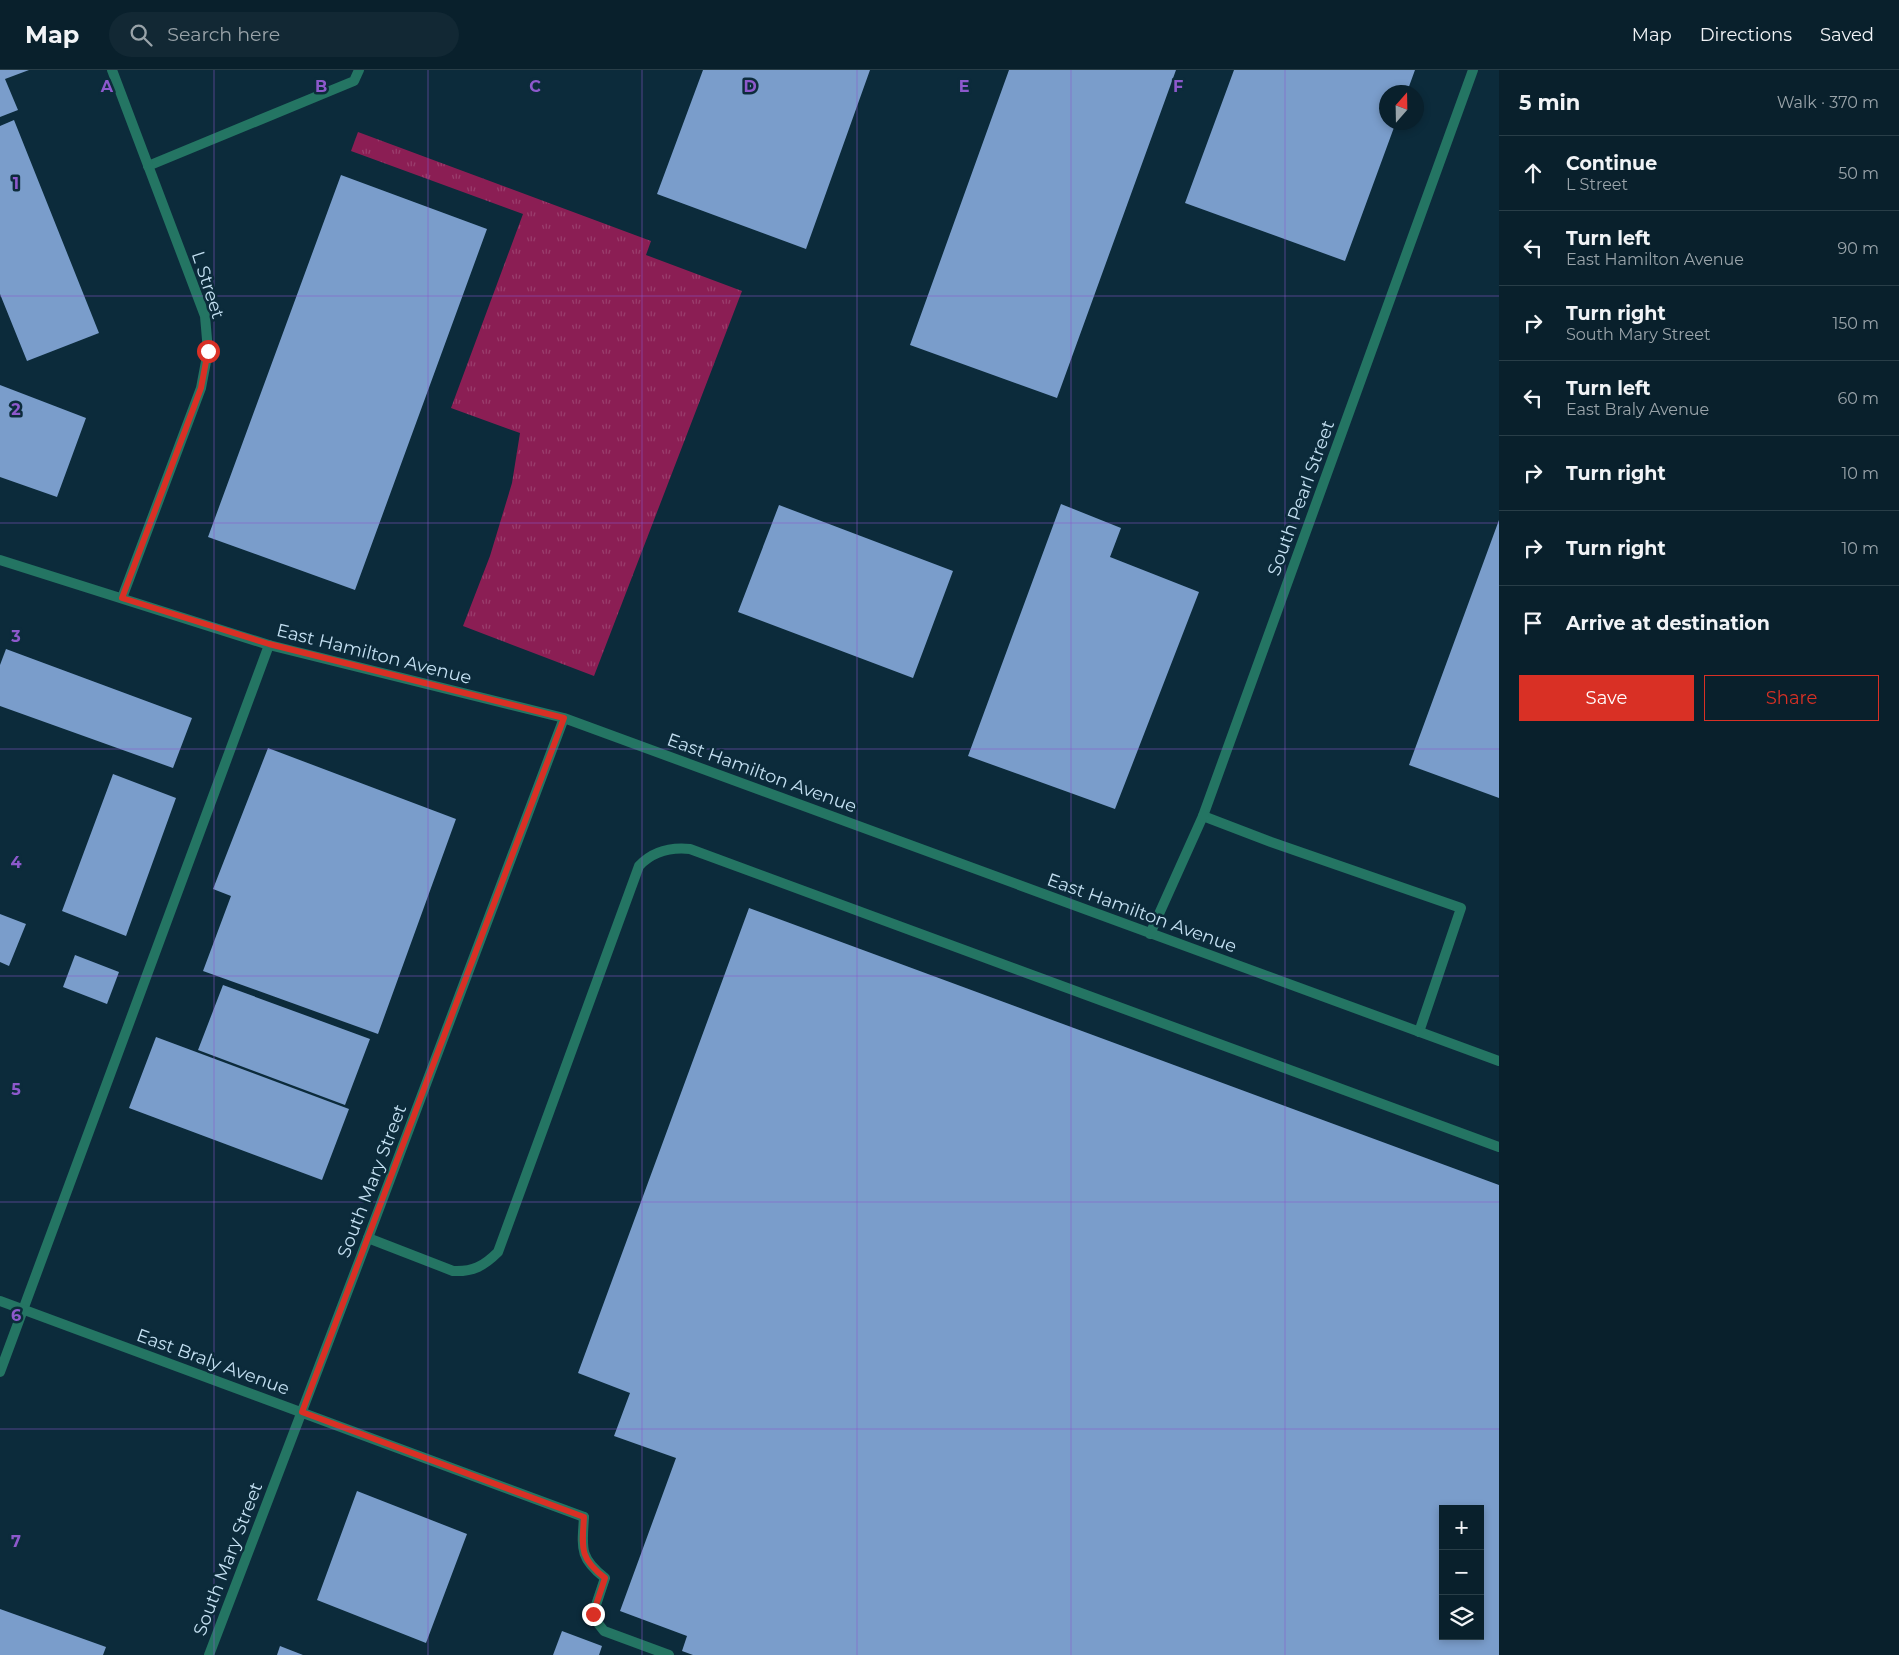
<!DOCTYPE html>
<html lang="en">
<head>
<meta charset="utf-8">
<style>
	:root { --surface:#09202c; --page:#122834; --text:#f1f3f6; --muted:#99a3a9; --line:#293e48; --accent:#d93025 }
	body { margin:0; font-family:Montserrat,sans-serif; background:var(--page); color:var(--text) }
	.controls { position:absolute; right:15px; bottom:15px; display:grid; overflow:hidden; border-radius:0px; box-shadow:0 2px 8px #0003 }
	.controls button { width:45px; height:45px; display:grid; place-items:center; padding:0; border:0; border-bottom:1px solid var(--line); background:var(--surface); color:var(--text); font:25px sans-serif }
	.compass { position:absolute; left:1379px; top:15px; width:45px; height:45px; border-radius:50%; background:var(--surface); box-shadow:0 2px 8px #0003; rotate:20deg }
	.stop { position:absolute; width:15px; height:15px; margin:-11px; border:4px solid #d93025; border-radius:50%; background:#fff }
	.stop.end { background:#d93025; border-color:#fff; box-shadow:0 1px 5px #0008 }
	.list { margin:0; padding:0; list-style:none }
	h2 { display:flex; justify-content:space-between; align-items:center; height:65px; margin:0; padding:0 20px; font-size:21px }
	h2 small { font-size:16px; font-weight:400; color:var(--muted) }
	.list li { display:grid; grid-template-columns:32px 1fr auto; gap:15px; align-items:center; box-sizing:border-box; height:75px; padding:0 20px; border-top:1px solid var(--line) }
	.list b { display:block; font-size:19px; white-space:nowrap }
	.list p { margin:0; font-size:16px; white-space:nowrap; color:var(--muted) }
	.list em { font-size:16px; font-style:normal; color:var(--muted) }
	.actions { display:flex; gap:10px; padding:15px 20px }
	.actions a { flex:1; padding:11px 0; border:1px solid var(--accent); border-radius:0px; text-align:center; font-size:18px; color:var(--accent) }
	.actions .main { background:var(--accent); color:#fff }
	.icon { flex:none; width:28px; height:28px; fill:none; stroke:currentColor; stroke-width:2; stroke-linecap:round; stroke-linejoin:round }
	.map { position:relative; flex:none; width:1499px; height:1585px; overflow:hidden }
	header { display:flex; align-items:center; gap:30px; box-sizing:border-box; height:70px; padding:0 25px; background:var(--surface); border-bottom:1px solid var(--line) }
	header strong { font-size:24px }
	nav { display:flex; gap:28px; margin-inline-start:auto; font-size:18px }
	.search { width:350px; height:45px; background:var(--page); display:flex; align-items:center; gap:12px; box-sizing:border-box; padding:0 18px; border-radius:28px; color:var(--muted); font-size:19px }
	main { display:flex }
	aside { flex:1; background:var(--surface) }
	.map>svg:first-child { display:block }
	.grass { fill:url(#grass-tufts) }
	.building { fill:#7a9dcb; fill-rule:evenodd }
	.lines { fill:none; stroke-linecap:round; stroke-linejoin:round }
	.lane { stroke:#247563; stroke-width:10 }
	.street { stroke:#247563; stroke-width:10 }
	.route { stroke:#d93025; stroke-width:6 }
	.grid { fill:none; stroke:#8d59cc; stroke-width:1; stroke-opacity:0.55 }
	.labels { text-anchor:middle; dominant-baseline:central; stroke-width:5; stroke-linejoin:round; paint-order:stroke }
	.street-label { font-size:18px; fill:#c4e0f2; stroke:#0c2b3b }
	.grid-label { font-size:16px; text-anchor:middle; font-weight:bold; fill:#8d59cc; stroke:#0c2b3b; stroke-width:5; stroke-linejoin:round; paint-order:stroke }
</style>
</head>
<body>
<header>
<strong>Map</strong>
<div class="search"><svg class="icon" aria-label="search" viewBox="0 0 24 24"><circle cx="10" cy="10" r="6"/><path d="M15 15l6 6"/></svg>Search here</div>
<nav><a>Map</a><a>Directions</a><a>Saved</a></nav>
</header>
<main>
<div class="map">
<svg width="1499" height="1585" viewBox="0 0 1499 1585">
	<defs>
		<pattern id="grass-tufts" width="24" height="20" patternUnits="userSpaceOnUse" patternTransform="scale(1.25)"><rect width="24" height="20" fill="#8b1e54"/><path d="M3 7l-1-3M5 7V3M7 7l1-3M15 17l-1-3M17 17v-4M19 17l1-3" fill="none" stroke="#9a3e6d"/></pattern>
	</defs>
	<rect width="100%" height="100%" fill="#0c2b3b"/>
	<!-- grass -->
	<path class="grass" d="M358,62L651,171L646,185L742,221L594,606L463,556L490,486L512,413L520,363L451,338L523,144L351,81Z"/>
	<!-- building -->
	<path class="building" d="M0,0H29L5,9L18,40L0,47Z
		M703,0H870L806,179L657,124Z
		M1009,0H1176L1057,328L910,275Z
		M1234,0H1415L1407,22H1386V52H1396L1345,191L1185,133Z
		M14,50L99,263L27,291L0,224V56Z
		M341,105L487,159L355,520L208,467Z
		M0,315L86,348L57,427L0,407Z
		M1061,434L1121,458L1110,487L1199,522L1115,739L968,686Z
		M779,435L953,501L913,608L738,542Z
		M1499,450V728L1409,695Z
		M6,579L192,648L173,698L0,636V595Z
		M268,678L456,749L378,964L203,901L231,826L213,819Z
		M113,704L176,728L126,866L62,841Z
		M749,838L1499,1115V1585H693L682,1581L687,1566L620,1541L676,1388L614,1366L630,1323L578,1303ZM1443,1439H1480V1566H1443Z
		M0,844L26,854L9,896L0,892Z
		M75,885L119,902L107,934L63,917Z
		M223,915L370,969L345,1035L198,980Z
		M156,967L349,1039L322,1110L129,1038Z
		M357,1421L467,1464L426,1573L317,1530Z
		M0,1539L106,1577L103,1585H0Z
		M562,1561L602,1576L599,1585H553Z
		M280,1576L303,1585H277Z"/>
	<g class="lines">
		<!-- lane -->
		<path class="lane" d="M148,96L354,11L359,0
			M1203,746L1271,772L1461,838L1419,962
			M368,1168L453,1201C473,1202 484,1196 498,1182L639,796C653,781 670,777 690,779L1499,1077
			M0,1302L269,575
			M584,1447C582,1478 579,1488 605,1508L593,1544L597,1552L604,1561L669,1585"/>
		<!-- street -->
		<path class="street" d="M112,0L205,246L208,281L201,318L122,528
			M0,490L269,575L564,648L1499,991
			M1150,864L1203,746L1473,0
			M0,1231L584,1447
			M209,1585L368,1168L564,648"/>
	</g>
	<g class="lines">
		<!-- route -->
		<path class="route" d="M208,281L201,318L122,528L269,574L564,648L302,1342L584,1447C582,1478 579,1488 605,1508L593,1544"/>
	</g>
	<!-- grid -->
	<path class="grid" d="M214,0V1585M428,0V1585M642,0V1585M857,0V1585M1071,0V1585M1285,0V1585M0,226H1499M0,453H1499M0,679H1499M0,906H1499M0,1132H1499M0,1359H1499"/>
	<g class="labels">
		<!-- street labels -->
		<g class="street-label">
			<text transform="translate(208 215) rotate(72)">L Street</text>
			<text transform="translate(1301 428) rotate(-70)">South Pearl Street</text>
			<text transform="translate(374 584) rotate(14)">East Hamilton Avenue</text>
			<text transform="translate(762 703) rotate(20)">East Hamilton Avenue</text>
			<text transform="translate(1142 843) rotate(20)">East Hamilton Avenue</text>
			<text transform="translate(372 1111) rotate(-69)">South Mary Street</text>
			<text transform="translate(213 1292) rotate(20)">East Braly Avenue</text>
			<text transform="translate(228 1489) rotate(-69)">South Mary Street</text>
		</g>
	</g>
	<g class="grid-label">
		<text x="107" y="22">A</text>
		<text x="321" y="22">B</text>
		<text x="535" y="22">C</text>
		<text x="750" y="22">D</text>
		<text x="964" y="22">E</text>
		<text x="1178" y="22">F</text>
		<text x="16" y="119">1</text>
		<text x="16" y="345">2</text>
		<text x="16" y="572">3</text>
		<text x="16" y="798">4</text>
		<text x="16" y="1025">5</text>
		<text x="16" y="1251">6</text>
		<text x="16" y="1477">7</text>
	</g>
</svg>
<div class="controls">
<button>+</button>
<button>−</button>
<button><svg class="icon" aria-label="layers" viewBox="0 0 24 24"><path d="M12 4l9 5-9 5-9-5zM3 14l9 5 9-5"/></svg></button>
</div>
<svg class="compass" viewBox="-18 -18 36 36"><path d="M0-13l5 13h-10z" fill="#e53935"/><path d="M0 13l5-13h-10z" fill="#99a3a9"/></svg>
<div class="stop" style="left:208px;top:281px"></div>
<div class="stop end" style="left:593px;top:1544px"></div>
</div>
<aside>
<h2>5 min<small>Walk · 370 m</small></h2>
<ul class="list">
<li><svg class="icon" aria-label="ahead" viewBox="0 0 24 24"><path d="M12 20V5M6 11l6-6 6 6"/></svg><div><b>Continue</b><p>L Street</p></div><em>50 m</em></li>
<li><svg class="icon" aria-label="left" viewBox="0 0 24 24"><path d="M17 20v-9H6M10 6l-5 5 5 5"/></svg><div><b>Turn left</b><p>East Hamilton Avenue</p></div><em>90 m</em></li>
<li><svg class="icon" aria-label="right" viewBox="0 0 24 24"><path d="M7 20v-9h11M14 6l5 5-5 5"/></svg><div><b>Turn right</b><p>South Mary Street</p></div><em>150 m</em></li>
<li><svg class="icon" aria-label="left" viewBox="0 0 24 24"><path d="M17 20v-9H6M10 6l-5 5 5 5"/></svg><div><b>Turn left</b><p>East Braly Avenue</p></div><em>60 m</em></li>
<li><svg class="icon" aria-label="right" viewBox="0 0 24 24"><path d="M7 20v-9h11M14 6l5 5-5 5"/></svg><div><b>Turn right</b></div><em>10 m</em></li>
<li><svg class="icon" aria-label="right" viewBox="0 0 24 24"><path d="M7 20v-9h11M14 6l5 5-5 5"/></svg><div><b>Turn right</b></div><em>10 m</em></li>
<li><svg class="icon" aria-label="arrive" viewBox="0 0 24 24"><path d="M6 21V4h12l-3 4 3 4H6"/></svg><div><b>Arrive at destination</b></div></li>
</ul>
<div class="actions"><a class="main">Save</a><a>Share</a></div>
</aside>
</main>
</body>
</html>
